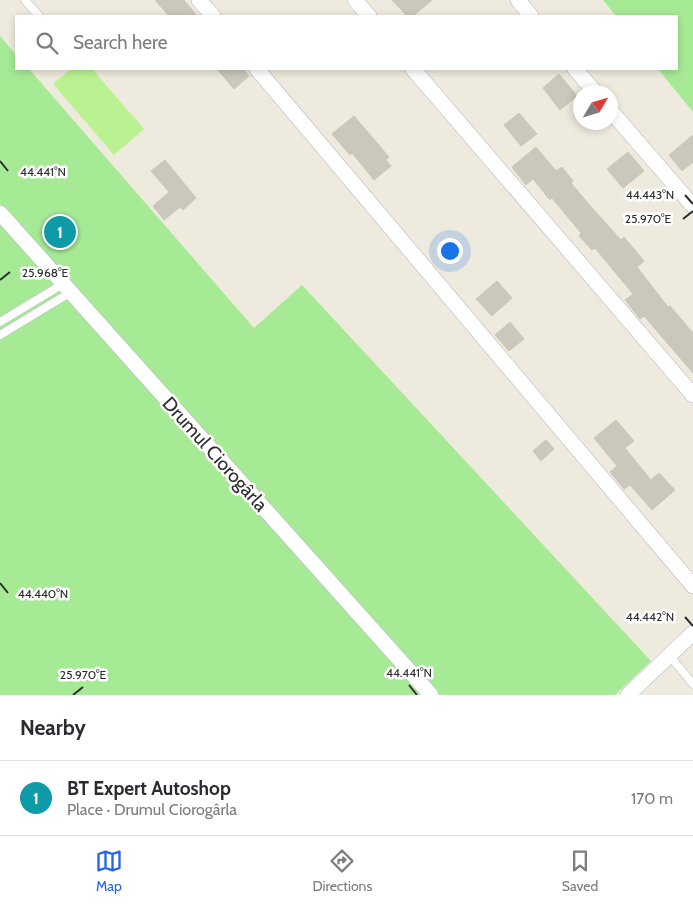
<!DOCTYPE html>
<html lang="en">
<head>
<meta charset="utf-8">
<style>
	:root { --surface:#fff; --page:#f2f2f3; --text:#2b2b33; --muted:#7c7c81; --line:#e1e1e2; --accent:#2563eb }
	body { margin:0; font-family:Cabin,sans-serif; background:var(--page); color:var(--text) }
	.compass { position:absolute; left:573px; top:85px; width:45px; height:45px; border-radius:50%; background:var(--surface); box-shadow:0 2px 8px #0003; rotate:52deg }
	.you { position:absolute; left:449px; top:250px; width:18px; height:18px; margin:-12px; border:4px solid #fff; border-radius:50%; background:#1a73e8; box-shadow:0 0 0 8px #1a73e833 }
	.badge { display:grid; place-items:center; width:32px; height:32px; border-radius:50%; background:var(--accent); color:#fff; font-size:16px; font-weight:700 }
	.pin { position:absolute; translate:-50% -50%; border:2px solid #fff; box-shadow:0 1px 5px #0006 }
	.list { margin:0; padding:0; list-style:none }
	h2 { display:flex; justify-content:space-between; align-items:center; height:65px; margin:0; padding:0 20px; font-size:21px }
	h2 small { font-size:16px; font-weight:400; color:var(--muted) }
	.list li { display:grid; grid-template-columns:32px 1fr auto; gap:15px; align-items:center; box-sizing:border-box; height:75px; padding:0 20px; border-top:1px solid var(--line) }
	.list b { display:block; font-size:19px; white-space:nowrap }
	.list p { margin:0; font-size:16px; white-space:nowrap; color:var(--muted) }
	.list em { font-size:16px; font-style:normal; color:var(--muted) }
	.icon { flex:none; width:28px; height:28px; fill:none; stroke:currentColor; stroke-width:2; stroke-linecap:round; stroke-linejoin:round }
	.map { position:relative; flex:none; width:693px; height:695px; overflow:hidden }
	.search { position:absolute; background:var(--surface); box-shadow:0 2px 8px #0003; left:15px; right:15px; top:15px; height:55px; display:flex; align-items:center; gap:12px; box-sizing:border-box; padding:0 18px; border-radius:0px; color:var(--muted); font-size:19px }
	.sheet { height:140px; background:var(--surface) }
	nav { display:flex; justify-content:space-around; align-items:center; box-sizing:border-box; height:70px; border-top:1px solid var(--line); background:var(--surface); font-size:14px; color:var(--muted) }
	nav a { display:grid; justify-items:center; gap:2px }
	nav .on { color:var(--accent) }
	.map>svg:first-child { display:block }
	.green { fill:#a6ea96 }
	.pitch { fill:#baf291 }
	.building { fill:#cac8bc; stroke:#cbc7b7 }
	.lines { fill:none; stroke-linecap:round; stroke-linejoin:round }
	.lane-casing { stroke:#b2b2c1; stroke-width:9 }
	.street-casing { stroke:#b2b2c1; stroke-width:16 }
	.lane { stroke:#fff; stroke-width:8 }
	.street { stroke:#fff; stroke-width:15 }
	.ticks { fill:none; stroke:#2c2c2c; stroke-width:2 }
	.labels { text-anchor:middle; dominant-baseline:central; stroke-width:5; stroke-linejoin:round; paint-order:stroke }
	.street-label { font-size:19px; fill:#2c2c2c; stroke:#fff }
	.ticks-label { font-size:12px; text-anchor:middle; fill:#2c2c2c; stroke:#fff; stroke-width:5; stroke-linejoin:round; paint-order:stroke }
</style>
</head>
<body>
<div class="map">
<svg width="693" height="695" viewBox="0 0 693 695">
	<rect width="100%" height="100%" fill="#efeade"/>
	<!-- green -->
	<path class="green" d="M603,0H693V112L658,69H677V16H616Z
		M0,36L16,55V69H29L254,328L302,285L651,661L615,695H0Z"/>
	<!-- pitch -->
	<path class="pitch" d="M71,69H92L144,129L114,155L53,84Z"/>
	<!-- building -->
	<path class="building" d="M155,0H184L197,16H169Z
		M392,0H432L413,16H407Z
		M217,69H243L249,76L234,89Z
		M559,74L577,96L560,110L543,88Z
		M519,113L537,134L521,146L504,125Z
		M354,116L389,157L386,160L391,166L374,180L352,153L350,155L332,134Z
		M693,135V162L682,171L669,155Z
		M536,147L556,171L562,167L573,181L571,183L593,209L621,240L624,237L644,261L637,267L668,307L670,306L693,333V373L644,316L640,319L625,300L633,294L595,248L592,250L579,236L581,233L552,198L550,200L533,179L526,185L512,167Z
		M628,152L644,171L623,188L607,169Z
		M165,160L196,198L183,210L180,207L164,220L153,206L169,192L151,171Z
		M63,217L77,235L59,250L42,230Z
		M497,281L512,298L492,316L476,299Z
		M510,322L524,339L509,351L495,335Z
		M616,420L634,441L625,448L651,480L659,473L675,490L652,510L630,485L624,489L610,472L617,466L594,438Z
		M546,440L554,449L541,461L533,451Z"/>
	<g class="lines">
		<!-- lane casing -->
		<g class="lane-casing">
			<path id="lane" d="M25,0L39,16
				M0,322L63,284
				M0,335L71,292
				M669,655L693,684"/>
		</g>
		<!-- street casing -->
		<g class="street-casing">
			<path id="street" d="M199,0L213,16
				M355,0L369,16
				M518,0L531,16
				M257,69L693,586
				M413,69L693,395
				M575,69L595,92
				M610,110L693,206
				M0,213L431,695
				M628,695L693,633"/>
		</g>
		<!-- lane -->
		<use href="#lane" class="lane"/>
		<!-- street -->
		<use href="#street" class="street"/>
	</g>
	<!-- ticks -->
	<path class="ticks" d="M0,161L8,171M685,195L693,204M683,219L693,211M0,280L10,272M0,583L8,593M685,617L693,626M409,685L417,695M73,695L83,687"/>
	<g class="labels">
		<!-- street labels -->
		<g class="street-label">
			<text transform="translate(215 454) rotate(48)">Drumul Ciorogârla</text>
		</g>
	</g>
	<g class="ticks-label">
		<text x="43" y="176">44.441°N</text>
		<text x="650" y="199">44.443°N</text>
		<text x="648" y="223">25.970°E</text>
		<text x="45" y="277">25.968°E</text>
		<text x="43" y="598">44.440°N</text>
		<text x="650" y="621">44.442°N</text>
		<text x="409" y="677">44.441°N</text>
		<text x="83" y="679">25.970°E</text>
	</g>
</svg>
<svg class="compass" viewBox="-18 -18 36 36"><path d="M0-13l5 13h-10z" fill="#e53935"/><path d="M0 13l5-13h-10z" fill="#7c7c81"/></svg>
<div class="you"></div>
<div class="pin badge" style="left:60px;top:232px;background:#0f9aa8">1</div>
<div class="search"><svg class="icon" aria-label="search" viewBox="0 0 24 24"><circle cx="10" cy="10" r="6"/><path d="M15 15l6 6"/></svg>Search here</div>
</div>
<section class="sheet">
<h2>Nearby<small></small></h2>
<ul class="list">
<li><span class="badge" style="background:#0f9aa8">1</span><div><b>BT Expert Autoshop</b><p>Place · Drumul Ciorogârla</p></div><em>170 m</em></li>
</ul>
</section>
<nav>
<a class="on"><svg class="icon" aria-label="map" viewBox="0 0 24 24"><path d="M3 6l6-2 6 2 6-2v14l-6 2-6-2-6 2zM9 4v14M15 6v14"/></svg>Map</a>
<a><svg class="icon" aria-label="directions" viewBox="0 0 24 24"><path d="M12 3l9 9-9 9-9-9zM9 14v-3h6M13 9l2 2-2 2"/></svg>Directions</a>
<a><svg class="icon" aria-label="saved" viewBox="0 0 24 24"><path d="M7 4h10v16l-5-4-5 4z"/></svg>Saved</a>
</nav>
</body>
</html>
